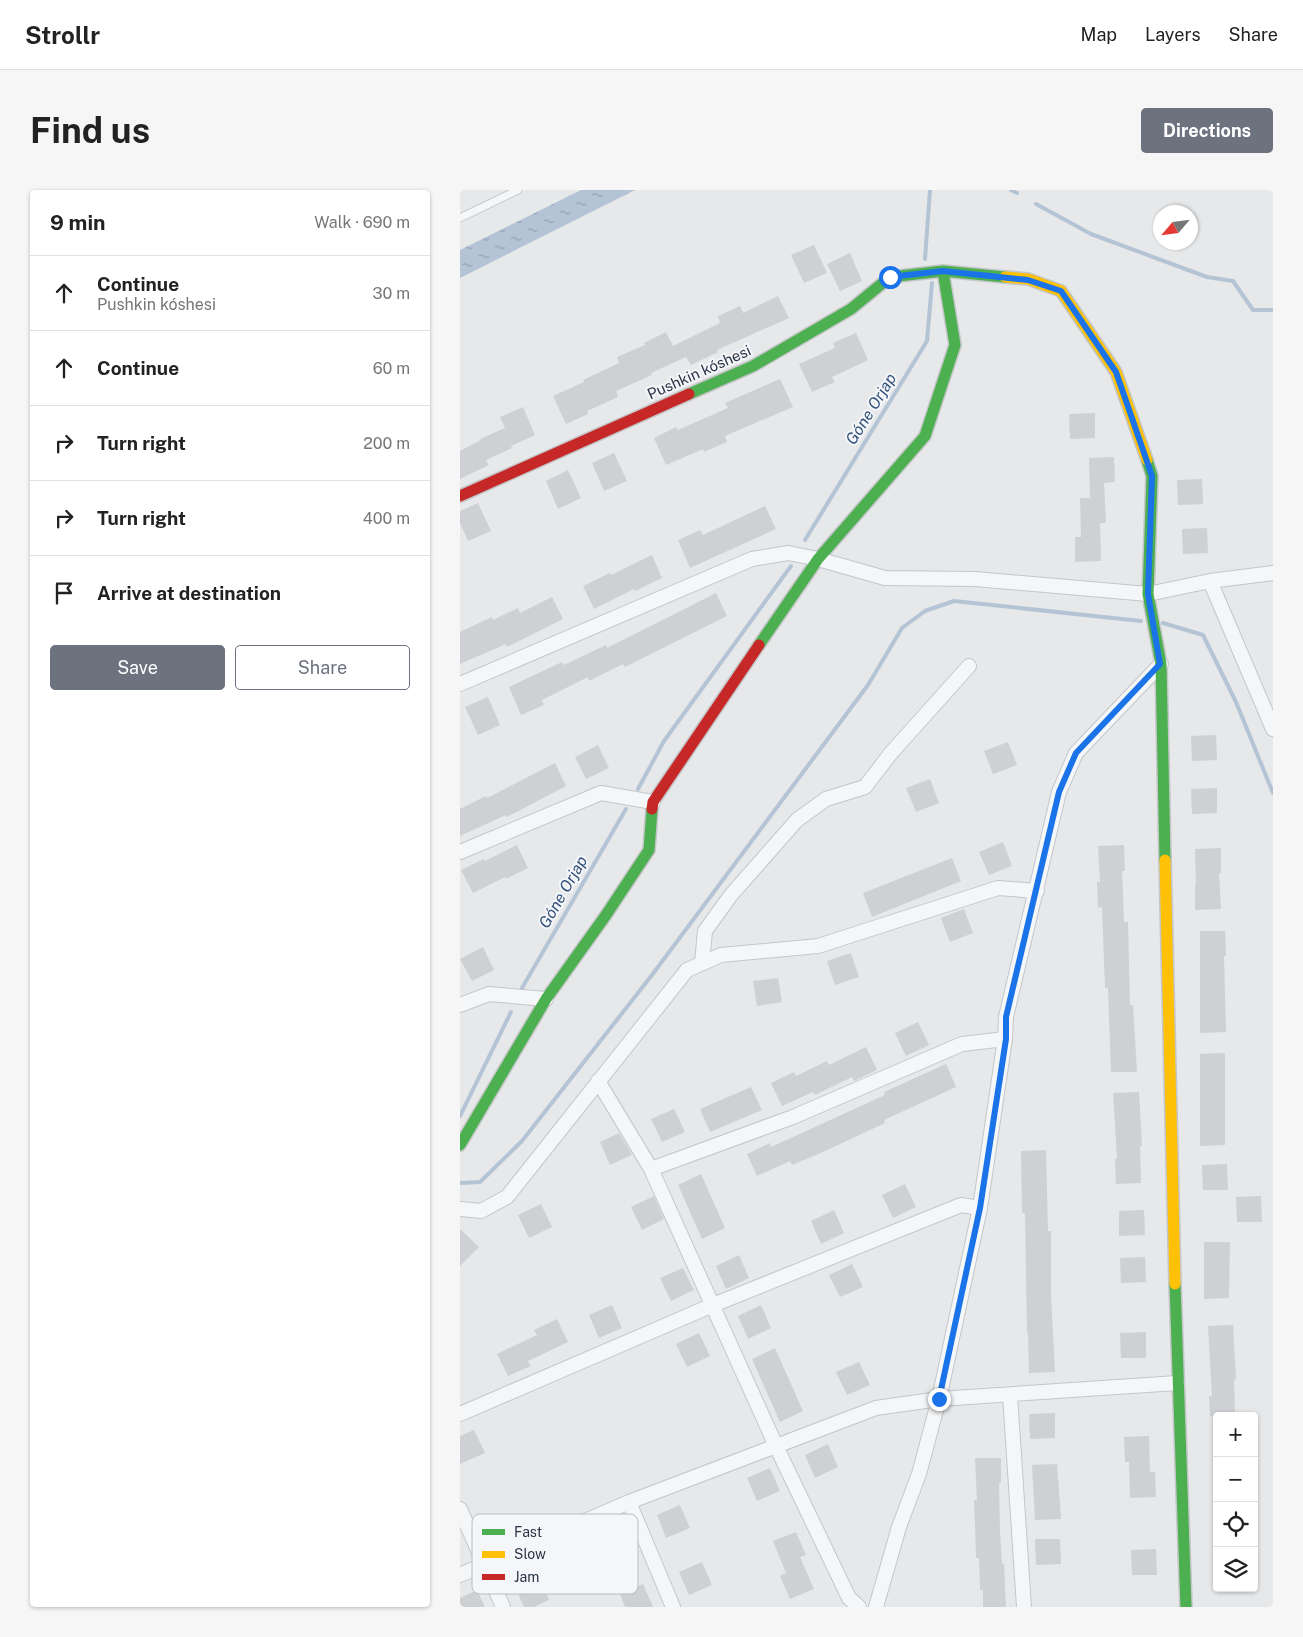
<!DOCTYPE html>
<html lang="en">
<head>
<meta charset="utf-8">
<style>
	:root { --surface:#fff; --page:#f6f6f6; --text:#222; --muted:#767676; --line:#e0e0e0; --accent:#6c737f }
	body { margin:0; font-family:"Public Sans",sans-serif; background:var(--page); color:var(--text) }
	.controls { position:absolute; right:15px; bottom:15px; display:grid; overflow:hidden; border-radius:5px; box-shadow:0 1px 4px #0004 }
	.controls button { width:45px; height:45px; display:grid; place-items:center; padding:0; border:0; border-bottom:1px solid var(--line); background:var(--surface); color:var(--text); font:25px sans-serif }
	.compass { position:absolute; left:693px; top:15px; width:45px; height:45px; border-radius:50%; background:var(--surface); box-shadow:0 1px 4px #0004; rotate:242deg }
	.stop { position:absolute; width:15px; height:15px; margin:-11px; border:4px solid #1a73e8; border-radius:50%; background:#fff }
	.stop.end { background:#1a73e8; border-color:#fff; box-shadow:0 1px 5px #0008 }
	.list { margin:0; padding:0; list-style:none }
	h2 { display:flex; justify-content:space-between; align-items:center; height:65px; margin:0; padding:0 20px; font-size:21px }
	h2 small { font-size:16px; font-weight:400; color:var(--muted) }
	.list li { display:grid; grid-template-columns:32px 1fr auto; gap:15px; align-items:center; box-sizing:border-box; height:75px; padding:0 20px; border-top:1px solid var(--line) }
	.list b { display:block; font-size:19px; white-space:nowrap }
	.list p { margin:0; font-size:16px; white-space:nowrap; color:var(--muted) }
	.list em { font-size:16px; font-style:normal; color:var(--muted) }
	.actions { display:flex; gap:10px; padding:15px 20px }
	.actions a { flex:1; padding:11px 0; border:1px solid var(--accent); border-radius:5px; text-align:center; font-size:18px; color:var(--accent) }
	.actions .main { background:var(--accent); color:#fff }
	.icon { flex:none; width:28px; height:28px; fill:none; stroke:currentColor; stroke-width:2; stroke-linecap:round; stroke-linejoin:round }
	.map { position:relative; flex:none; width:813px; height:1417px; overflow:hidden; border-radius:5px }
	header { display:flex; align-items:center; gap:30px; box-sizing:border-box; height:70px; padding:0 25px; background:var(--surface); border-bottom:1px solid var(--line) }
	header strong { font-size:24px }
	nav { display:flex; gap:28px; margin-inline-start:auto; font-size:18px }
	.intro { display:flex; align-items:center; justify-content:space-between; box-sizing:border-box; height:120px; padding:0 30px }
	h1 { margin:0; font-size:35px }
	.button { padding:12px 22px; border-radius:5px; background:var(--accent); color:#fff; font-size:18px; font-weight:700 }
	main { display:flex; gap:30px; padding:0 30px }
	aside { flex:1; background:var(--surface); border-radius:5px; box-shadow:0 1px 4px #0004 }
	.map>svg:first-child { display:block }
	.water { fill:url(#water-ripples) }
	.lines { fill:none; stroke-linecap:round; stroke-linejoin:round }
	.stream { stroke:#b4c4d5; stroke-width:4 }
	.building { fill:#ced0d3 }
	.lane-casing { stroke:#c4c6c8; stroke-width:9 }
	.street-casing { stroke:#c4c6c8; stroke-width:16 }
	.fast-casing { stroke:#c4c6c8; stroke-width:14 }
	.slow-casing { stroke:#c4c6c8; stroke-width:14 }
	.jam-casing { stroke:#c4c6c8; stroke-width:14 }
	.lane { stroke:#f5f6f7; stroke-width:7 }
	.street { stroke:#f5f6f7; stroke-width:14 }
	.fast { stroke:#4caf50; stroke-width:11 }
	.slow { stroke:#ffc107; stroke-width:11 }
	.jam { stroke:#c62828; stroke-width:11 }
	.route { stroke:#1a73e8; stroke-width:6 }
	.labels { text-anchor:middle; dominant-baseline:central; stroke-width:4; stroke-linejoin:round; paint-order:stroke }
	.street-label { font-size:15px; fill:#2b3445; stroke:#f4f6f9 }
	.water-label { font-size:16px; font-style:italic; fill:#34527a; stroke:#f4f6f9 }
	.key { fill:#f4f6f9; stroke:#b8bcc3; stroke-width:1 }
	.key-label { font-size:14px; fill:#2b3445 }
</style>
</head>
<body>
<header>
<strong>Strollr</strong>
<nav><a>Map</a><a>Layers</a><a>Share</a></nav>
</header>
<div class="intro"><h1>Find us</h1><a class="button">Directions</a></div>
<main>
<aside>
<h2>9 min<small>Walk · 690 m</small></h2>
<ul class="list">
<li><svg class="icon" aria-label="ahead" viewBox="0 0 24 24"><path d="M12 20V5M6 11l6-6 6 6"/></svg><div><b>Continue</b><p>Pushkin kóshesi</p></div><em>30 m</em></li>
<li><svg class="icon" aria-label="ahead" viewBox="0 0 24 24"><path d="M12 20V5M6 11l6-6 6 6"/></svg><div><b>Continue</b></div><em>60 m</em></li>
<li><svg class="icon" aria-label="right" viewBox="0 0 24 24"><path d="M7 20v-9h11M14 6l5 5-5 5"/></svg><div><b>Turn right</b></div><em>200 m</em></li>
<li><svg class="icon" aria-label="right" viewBox="0 0 24 24"><path d="M7 20v-9h11M14 6l5 5-5 5"/></svg><div><b>Turn right</b></div><em>400 m</em></li>
<li><svg class="icon" aria-label="arrive" viewBox="0 0 24 24"><path d="M6 21V4h12l-3 4 3 4H6"/></svg><div><b>Arrive at destination</b></div></li>
</ul>
<div class="actions"><a class="main">Save</a><a>Share</a></div>
</aside>
<div class="map">
<svg width="813" height="1417" viewBox="0 0 813 1417">
	<defs>
		<pattern id="water-ripples" width="26" height="14" patternUnits="userSpaceOnUse" patternTransform="scale(1.25)"><rect width="26" height="14" fill="#b4c4d5"/><path d="M2 4q2-2 4 0t4 0M15 11q2-2 4 0t4 0" fill="none" stroke="#93a0af"/></pattern>
	</defs>
	<rect width="100%" height="100%" fill="#e6e8ea"/>
	<!-- water -->
	<path class="water" d="M121,0H175L0,88V60Z"/>
	<g class="lines">
		<!-- stream -->
		<path class="stream" d="M551,0L557,3
			M576,14L631,44L747,87L773,91L793,120H813
			M465,69L470,0
			M345,350L467,151L472,93
			M703,433L743,445L776,512L813,603
			M178,599L204,551L331,376
			M62,798L166,619
			M0,926L51,822
			M0,993L20,992L62,951L192,785L408,495L442,438L465,421L494,411L681,431"/>
	</g>
	<!-- building -->
	<path class="building" d="M354,55L367,83L344,93L331,65Z
		M390,63L402,91L380,101L367,74Z
		M318,106L329,128L257,160L258,162L231,175L226,167L191,183L192,185L156,201L158,207L127,221L128,224L106,234L93,206L124,192L123,190L159,173L157,167L185,155L184,153L206,142L213,156L260,133L258,126L280,116L283,123Z
		M396,143L408,170L372,187L375,192L352,202L339,174L375,158L373,153Z
		M320,189L333,217L265,246L267,252L244,262L243,259L206,275L194,248L216,237L218,240L268,218L265,213Z
		M63,217L75,245L51,256L52,258L26,270L29,275L0,289V261L21,250L20,249L45,238L40,227Z
		M635,223V248L610,249L609,224Z
		M154,263L167,291L144,301L132,273Z
		M654,267L655,292L644,293L646,333H640L641,371L615,372V347H621L620,308H630L629,268Z
		M108,280L121,308L98,319L86,291Z
		M742,289L743,314L718,315L717,290Z
		M18,313L31,341L8,351L0,333V321Z
		M305,316L316,339L230,378L218,350L240,340L243,345Z
		M747,338L748,363L723,364L722,339Z
		M192,365L202,388L175,401L174,399L134,419L123,396L150,383L151,385Z
		M256,403L267,426L165,477L163,474L129,491L128,487L82,510L84,515L61,525L49,497L102,472L104,475L146,455L147,458Z
		M92,407L103,429L47,457L46,454L0,474V442L32,427L33,430L58,418L60,423Z
		M28,507L40,535L18,545L5,517Z
		M756,545L757,570L732,571L731,546Z
		M548,552L557,575L533,584L524,561Z
		M138,555L149,578L126,589L115,567Z
		M95,573L106,596L47,627L46,625L0,646V619L26,606L27,608Z
		M470,589L479,613L456,622L446,598Z
		M757,598V623L732,624L731,599Z
		M543,652L552,676L529,685L519,662Z
		M57,655L68,678L46,689L45,687L13,703L1,680L24,669L25,671Z
		M664,655L665,681H662L664,732H668L670,815H673L677,882H651L648,798H645L642,717L638,718L637,692H640L638,656Z
		M761,658V683H759L761,719L735,720V695H736L735,659Z
		M492,668L501,691L412,727L403,703Z
		M504,719L513,743L490,752L481,728Z
		M740,741H765L766,766H764L766,842L740,843Z
		M23,757L34,780L12,791L0,769Z
		M391,763L399,787L375,795L367,771Z
		M318,788L322,812L297,816L293,791Z
		M458,832L469,855L446,866L435,843Z
		M406,857L417,880L394,891L392,887L355,905L353,902L322,916L311,893L334,882L336,886L367,871L369,875Z
		M765,863V955L740,956V864Z
		M486,874L496,897L424,930L425,933L363,962L332,975L330,971L297,986L287,964L310,953L311,957L344,942L425,905L424,902Z
		M291,897L302,920L250,942L240,919Z
		M679,902L682,956H680L681,993L656,994L655,969L657,968L653,903Z
		M214,919L225,942L202,952L191,929Z
		M159,943L172,965L150,975L140,952Z
		M586,960L588,1041H591V1105L595,1182L569,1183L568,1143H567L565,1023H562L561,961Z
		M767,974L768,1000H743L742,975Z
		M241,984L265,1038L242,1049L218,995Z
		M445,994L456,1017L433,1028L422,1005Z
		M194,1006L204,1029L182,1040L171,1017Z
		M801,1006L802,1032H777L776,1007Z
		M81,1014L92,1037L69,1048L58,1025Z
		M374,1020L384,1043L361,1054L351,1031Z
		M684,1020L685,1045L659,1046V1021Z
		M0,1039L19,1057L0,1076Z
		M744,1052H770L769,1108L744,1109Z
		M279,1065L289,1088L266,1099L256,1076Z
		M685,1067L686,1092L661,1093L660,1068Z
		M392,1074L403,1097L380,1107L369,1085Z
		M223,1078L234,1100L211,1111L200,1088Z
		M152,1115L162,1138L139,1148L129,1125Z
		M301,1115L311,1138L288,1149L278,1126Z
		M97,1129L108,1152L68,1171L71,1176L48,1186L37,1164L77,1145L74,1140Z
		M773,1135L776,1189L774,1190L775,1226H750L749,1206H752L748,1136Z
		M686,1142V1168H661L660,1143Z
		M239,1143L250,1166L227,1177L216,1154Z
		M315,1158L343,1221L320,1232L292,1169Z
		M399,1172L410,1195L387,1205L376,1182Z
		M595,1223V1248L570,1249L569,1224Z
		M14,1240L25,1263L0,1274V1246Z
		M689,1246L690,1282H695L696,1307L670,1308L669,1272H665L664,1247Z
		M368,1254L378,1277L355,1288L345,1265Z
		M515,1268H541V1293H539L540,1342L542,1374H544L546,1417H523V1400H520L519,1368H516L515,1335L514,1310H517Z
		M597,1274L601,1329L575,1330L572,1275Z
		M310,1278L320,1301L297,1311L287,1288Z
		M220,1315L230,1338L206,1348L197,1325Z
		M336,1342L346,1365L340,1367L354,1399L330,1409L320,1386L326,1383L313,1351Z
		M575,1349H600L601,1374L576,1375Z
		M696,1359L697,1385H672L671,1360Z
		M242,1372L252,1395L229,1405L219,1382Z
		M79,1387L89,1410L74,1417H64L55,1397Z
		M183,1394L193,1417H165L160,1404Z
		M17,1400L25,1417H0V1408Z"/>
	<g class="lines">
		<!-- lane casing -->
		<g class="lane-casing">
			<path id="lane" d="M0,28L58,0"/>
		</g>
		<!-- street casing -->
		<g class="street-casing">
			<path id="street" d="M750,391L813,539
				M0,494L292,369L328,363L358,369L425,388L515,389L688,404L750,391L813,383
				M0,662L141,603L193,612
				M242,773L245,741L271,705L337,630L366,609L405,597L431,563L509,476
				M0,815L29,804L86,809
				M138,891L191,979L316,1256L389,1408L399,1417
				M191,979L333,927L502,854L545,849
				M0,1019L21,1021L47,1007L227,780L261,765L358,756L538,698L577,701
				M550,1205L564,1417
				M0,1224L253,1115L501,1015L520,1018
				M169,1312L213,1417
				M0,1319L43,1417
				M0,1385L169,1312L416,1218L479,1209L717,1193
				M416,1417L439,1337L459,1284L479,1209L520,1018L545,849L546,827L599,602L616,563L701,474"/>
		</g>
		<!-- fast casing -->
		<g class="fast-casing">
			<path id="fast" d="M229,204L293,176L391,119L430,87L483,81L545,87
				M687,270L692,286L688,404L701,474L705,670
				M299,455L358,369L465,246L495,155L483,81
				M0,955L86,809L146,725L189,660L192,619
				M715,1094L726,1417"/>
		</g>
		<!-- slow casing -->
		<g class="slow-casing">
			<path id="slow" d="M545,87L568,89L601,101L656,182L687,270
				M705,670L715,1094"/>
		</g>
		<!-- jam casing -->
		<g class="jam-casing">
			<path id="jam" d="M0,306L229,204
				M192,619L193,612L299,455"/>
		</g>
		<!-- lane -->
		<use href="#lane" class="lane"/>
		<!-- street -->
		<use href="#street" class="street"/>
		<!-- fast -->
		<use href="#fast" class="fast"/>
		<!-- slow -->
		<use href="#slow" class="slow"/>
		<!-- jam -->
		<use href="#jam" class="jam"/>
	</g>
	<g class="lines">
		<!-- route -->
		<path class="route" d="M430,87L483,81L568,90L601,101L656,182L692,286L688,404L700,474L616,563L599,602L546,827V849L520,1018L479,1209"/>
	</g>
	<g class="labels">
		<!-- street labels -->
		<g class="street-label">
			<text transform="translate(239 182) rotate(-24)">Pushkin kóshesi</text>
		</g>
		<!-- water labels -->
		<g class="water-label">
			<text transform="translate(411 219) rotate(-58)">Góne Orjap</text>
			<text transform="translate(103 702) rotate(-60)">Góne Orjap</text>
		</g>
	</g>
	<!-- legend -->
	<rect x="12" y="1324" width="166" height="80" rx="8" class="key"/>
	<rect x="22" y="1339" width="23" height="6" fill="#4caf50"/>
	<rect x="22" y="1361" width="23" height="7" fill="#ffc107"/>
	<rect x="22" y="1384" width="23" height="6" fill="#c62828"/>
	<g class="key-label">
		<text x="54" y="1347">Fast</text>
		<text x="54" y="1369">Slow</text>
		<text x="54" y="1392">Jam</text>
	</g>
</svg>
<div class="controls">
<button>+</button>
<button>−</button>
<button><svg class="icon" aria-label="locate" viewBox="0 0 24 24"><circle cx="12" cy="12" r="6"/><path d="M12 2v4M12 18v4M2 12h4M18 12h4"/></svg></button>
<button><svg class="icon" aria-label="layers" viewBox="0 0 24 24"><path d="M12 4l9 5-9 5-9-5zM3 14l9 5 9-5"/></svg></button>
</div>
<svg class="compass" viewBox="-18 -18 36 36"><path d="M0-13l5 13h-10z" fill="#e53935"/><path d="M0 13l5-13h-10z" fill="#767676"/></svg>
<div class="stop" style="left:430px;top:87px"></div>
<div class="stop end" style="left:479px;top:1209px"></div>
</div>
</main>
</body>
</html>
